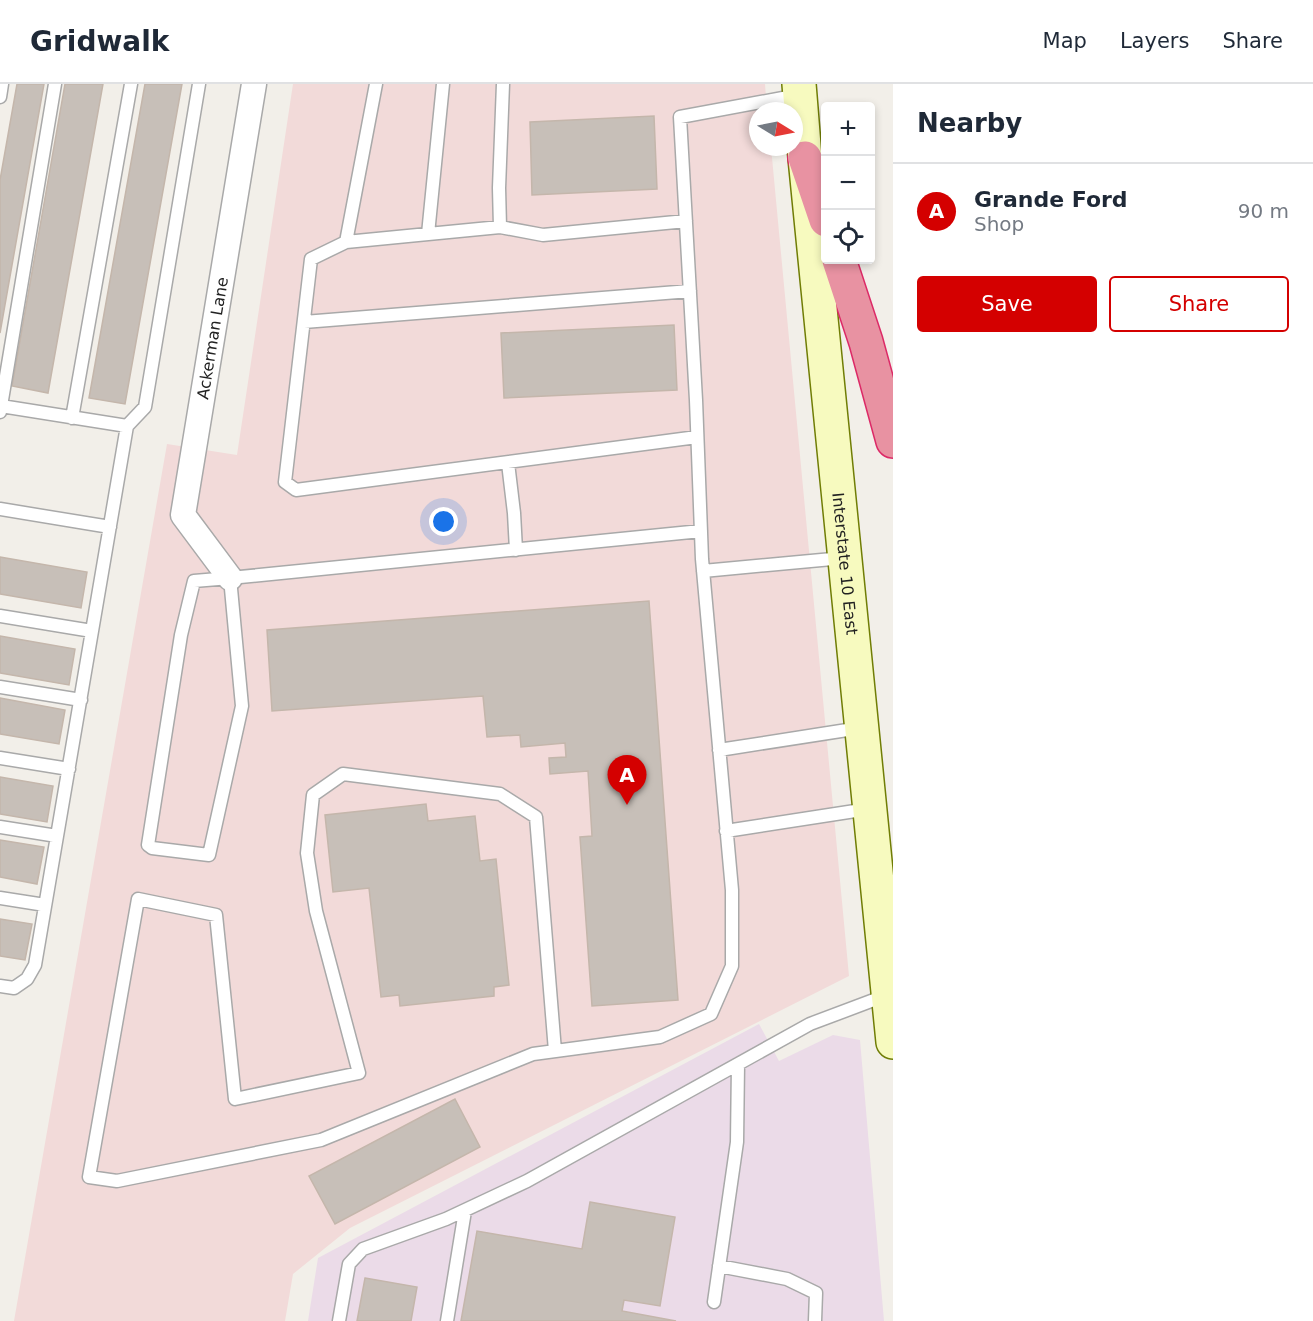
<!DOCTYPE html>
<html lang="en">
<head>
<meta charset="utf-8">
<style>
	:root { --surface:#fff; --page:#f2f2f3; --text:#1f2937; --muted:#747a83; --line:#e0e1e3; --accent:#d40000 }
	body { margin:0; font-family:"DejaVu Sans",sans-serif; background:var(--page); color:var(--text) }
	.controls { position:absolute; right:18px; top:18px; display:grid; overflow:hidden; border-radius:6px; box-shadow:0 3px 9px #0003 }
	.controls button { width:54px; height:54px; display:grid; place-items:center; padding:0; border:0; border-bottom:2px solid var(--line); background:var(--surface); color:var(--text); font:30px sans-serif }
	.compass { position:absolute; left:749px; top:18px; width:54px; height:54px; border-radius:50%; background:var(--surface); box-shadow:0 3px 9px #0003; rotate:100deg }
	.you { position:absolute; left:444px; top:438px; width:21px; height:21px; margin:-15px; border:4px solid #fff; border-radius:50%; background:#1a73e8; box-shadow:0 0 0 9px #1a73e833 }
	.badge { display:grid; place-items:center; width:39px; height:39px; border-radius:50%; background:var(--accent); color:#fff; font-size:20px; font-weight:700 }
	.pin { position:absolute; translate:-50% -50px; filter:drop-shadow(0 2px 3px #0008) }
	.pin::after { content:''; position:absolute; top:32px; width:21px; height:18px; background:inherit; clip-path:polygon(0 0,100% 0,50% 100%) }
	.list { margin:0; padding:0; list-style:none }
	h2 { display:flex; justify-content:space-between; align-items:center; height:78px; margin:0; padding:0 24px; font-size:26px }
	h2 small { font-size:20px; font-weight:400; color:var(--muted) }
	.list li { display:grid; grid-template-columns:39px 1fr auto; gap:18px; align-items:center; box-sizing:border-box; height:96px; padding:0 24px; border-top:2px solid var(--line) }
	.list b { display:block; font-size:22px; white-space:nowrap }
	.list p { margin:0; font-size:20px; white-space:nowrap; color:var(--muted) }
	.list em { font-size:20px; font-style:normal; color:var(--muted) }
	.actions { display:flex; gap:12px; padding:18px 24px }
	.actions a { flex:1; padding:14px 0; border:2px solid var(--accent); border-radius:6px; text-align:center; font-size:21px; color:var(--accent) }
	.actions .main { background:var(--accent); color:#fff }
	.icon { flex:none; width:33px; height:33px; fill:none; stroke:currentColor; stroke-width:2; stroke-linecap:round; stroke-linejoin:round }
	.map { position:relative; flex:none; width:893px; height:1237px; overflow:hidden }
	header { display:flex; align-items:center; gap:36px; box-sizing:border-box; height:84px; padding:0 30px; background:var(--surface); border-bottom:2px solid var(--line) }
	header strong { font-size:28px }
	nav { display:flex; gap:33px; margin-inline-start:auto; font-size:21px }
	main { display:flex }
	aside { flex:1; background:var(--surface) }
	.map>svg:first-child { display:block }
	.commercial { fill:#f2dad9 }
	.industrial { fill:#ebdbe8 }
	.building { fill:#c7bfb8; stroke:#c4b6ab; stroke-width:1.5 }
	.lines { fill:none; stroke-linecap:round; stroke-linejoin:round }
	.lane-casing { stroke:#a9a9a9; stroke-width:15 }
	.street-casing { stroke:#a9a9a9; stroke-width:27 }
	.secondary-casing { stroke:#707d05; stroke-width:36 }
	.highway-casing { stroke:#dc2a67; stroke-width:36 }
	.lane { stroke:#fff; stroke-width:12 }
	.street { stroke:#fff; stroke-width:24 }
	.secondary { stroke:#f7fabf; stroke-width:33 }
	.highway { stroke:#e892a2; stroke-width:33 }
	.labels { text-anchor:middle; dominant-baseline:central; stroke-width:4.5; stroke-linejoin:round; paint-order:stroke }
	.street-label { font-size:16px; fill:#222; stroke:#fff }
</style>
</head>
<body>
<header>
<strong>Gridwalk</strong>
<nav><a>Map</a><a>Layers</a><a>Share</a></nav>
</header>
<main>
<div class="map">
<svg width="893" height="1237" viewBox="0 0 893 1237">
	<rect width="100%" height="100%" fill="#f2efe9"/>
	<!-- commercial -->
	<path class="commercial" d="M293,0H765L767,27H758V63H771L849,892L350,1144L293,1190L285,1237H14L167,360L237,371Z"/>
	<!-- industrial -->
	<path class="industrial" d="M759,940L779,977L833,951L860,956L884,1237H308L318,1174Z"/>
	<!-- building -->
	<path class="building" d="M17,0H44L0,249V96Z
		M65,0H103L48,309L12,302Z
		M145,0H182L125,320L89,314Z
		M654,32L657,105L532,111L530,38Z
		M674,241L677,306L504,314L501,249Z
		M0,473L87,488L81,524L0,510Z
		M649,517L678,916L592,922L580,753L592,752L588,687L550,690L549,674L566,673L565,659L521,663L520,651L487,653L483,612L272,627L267,546Z
		M0,552L75,565L69,601L0,589Z
		M0,614L65,626L59,660L0,650Z
		M0,693L53,702L47,738L0,730Z
		M426,720L428,737L475,732L480,777L496,775L509,901L494,903V912L400,922L399,911L381,913L369,804L333,808L325,731Z
		M0,756L44,763L37,800L0,793Z
		M0,835L32,840L25,876L0,872Z
		M455,1015L480,1063L335,1140L309,1092Z
		M590,1118L675,1133L660,1222L624,1216L622,1227L676,1237H461L477,1147L582,1165Z
		M365,1194L417,1203L411,1237H357Z"/>
	<g class="lines">
		<!-- lane casing -->
		<g class="lane-casing">
			<path id="lane" d="M376,0L346,158L311,175L285,398L296,406L697,353
				M503,0L499,104L500,143L543,151L686,137
				M0,13L2,0
				M428,150L443,0
				M346,158L500,143
				M304,238L690,207
				M1,322L55,0
				M0,328L1,322L127,342
				M72,334L131,0
				M508,379L514,429L516,466
				M0,425L110,443
				M703,487L843,474
				M230,494L242,622L209,771L152,764L148,761L181,551L194,497L230,494L701,447
				M0,532L92,547
				M0,603L81,616
				M719,666L860,644
				M0,674L69,685
				M0,743L57,752
				M726,747L868,725
				M0,814L45,821
				M0,902L14,904L27,895L35,881L127,342L145,323L199,0
				M555,967L536,733L500,710L343,690L313,711L307,769L316,827L359,989L235,1015L216,831L138,815L89,1093L117,1097L321,1056L533,970L660,953L711,930L732,882V806L702,475L696,316L680,33L799,11
				M719,1182L787,1195L816,1209L815,1237
				M714,1218L737,1058L738,980
				M339,1237L349,1180L363,1165L446,1135L527,1097L810,940L887,911
				M447,1237L465,1127"/>
		</g>
		<!-- street casing -->
		<g class="street-casing">
			<g id="street">
				<path id="s1" d="M230,494L183,431L254,0"/>
			</g>
		</g>
		<!-- secondary casing -->
		<g class="secondary-casing">
			<g id="secondary">
				<path id="s2" d="M799,0L805,74L893,958"/>
			</g>
		</g>
		<!-- highway casing -->
		<g class="highway-casing">
			<path id="highway" d="M805,74L826,136
				M839,176L866,258L893,357"/>
		</g>
		<!-- lane -->
		<use href="#lane" class="lane"/>
		<!-- street -->
		<use href="#street" class="street"/>
		<!-- secondary -->
		<use href="#secondary" class="secondary"/>
		<!-- highway -->
		<use href="#highway" class="highway"/>
	</g>
	<g class="labels">
		<!-- street labels -->
		<g class="street-label">
			<text stroke="none"><textPath href="#s1" startOffset="258">Ackerman Lane</textPath></text>
			<text stroke="none"><textPath href="#s2" startOffset="482">Interstate 10 East</textPath></text>
		</g>
	</g>
</svg>
<div class="controls">
<button>+</button>
<button>−</button>
<button><svg class="icon" aria-label="locate" viewBox="0 0 24 24"><circle cx="12" cy="12" r="6"/><path d="M12 2v4M12 18v4M2 12h4M18 12h4"/></svg></button>
</div>
<svg class="compass" viewBox="-18 -18 36 36"><path d="M0-13l5 13h-10z" fill="#e53935"/><path d="M0 13l5-13h-10z" fill="#747a83"/></svg>
<div class="you"></div>
<div class="pin badge" style="left:627px;top:721px">A</div>
</div>
<aside>
<h2>Nearby<small></small></h2>
<ul class="list">
<li><span class="badge">A</span><div><b>Grande Ford</b><p>Shop</p></div><em>90 m</em></li>
</ul>
<div class="actions"><a class="main">Save</a><a>Share</a></div>
</aside>
</main>
</body>
</html>
